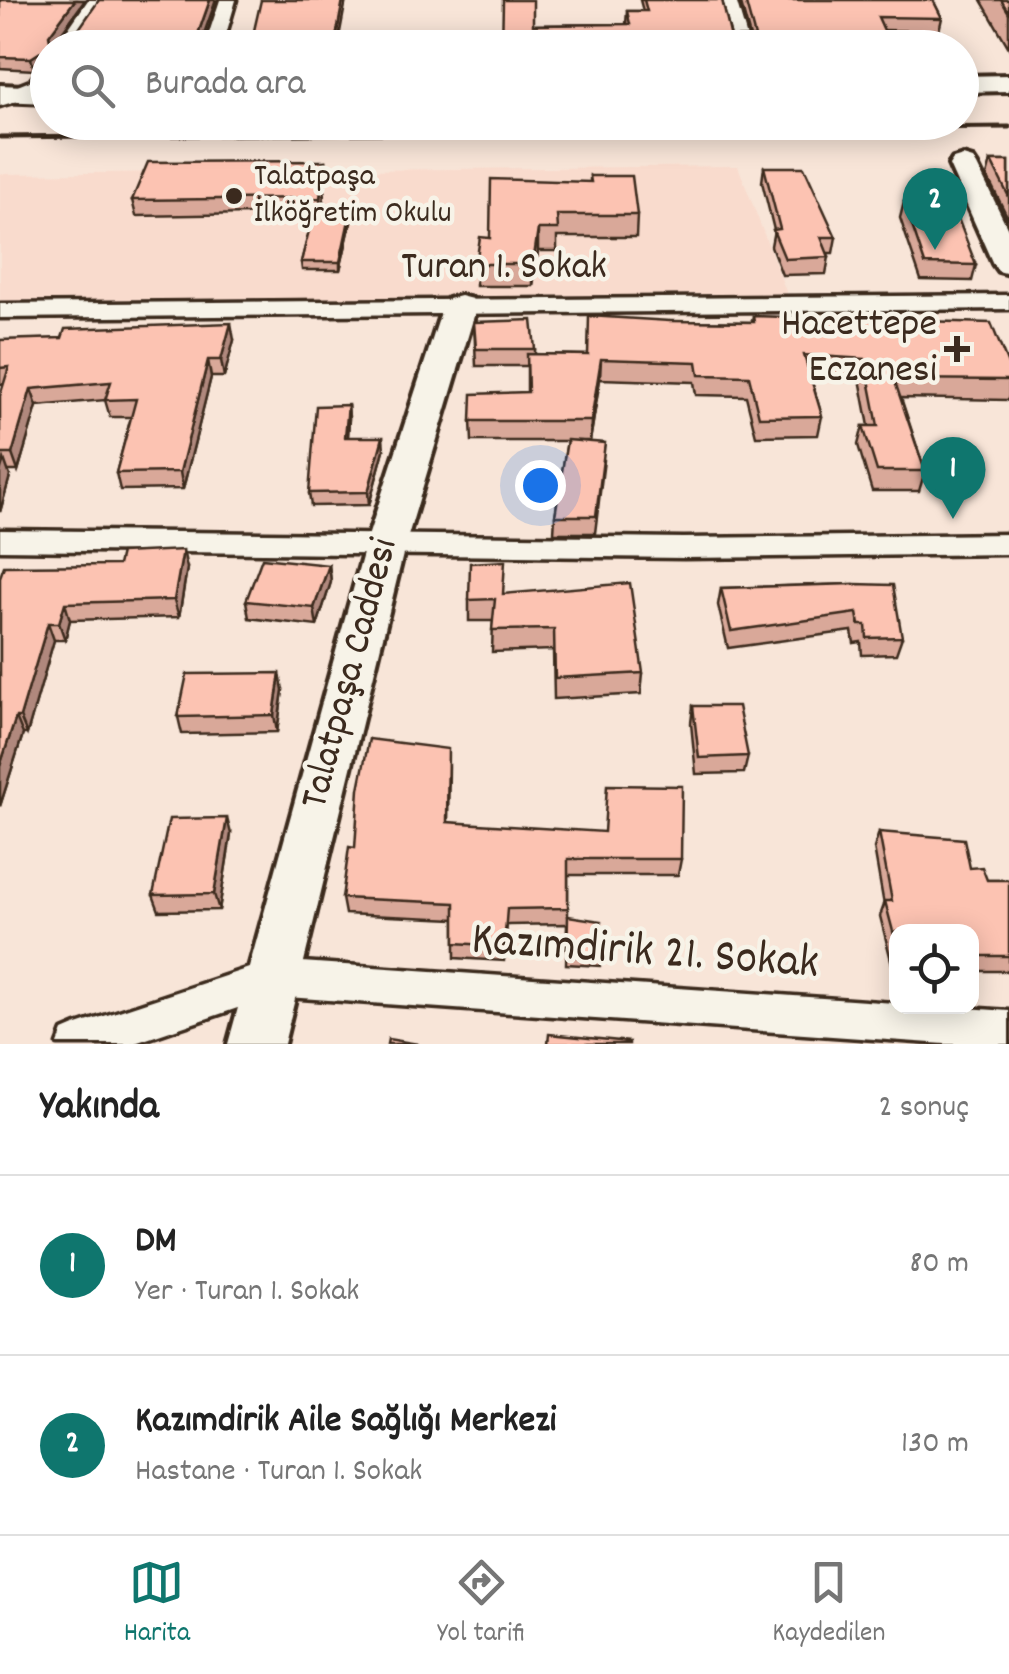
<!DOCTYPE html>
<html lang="tr">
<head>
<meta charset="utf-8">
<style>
	:root { --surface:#fff; --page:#f6f6f6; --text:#222; --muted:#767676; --line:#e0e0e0; --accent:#0f766e }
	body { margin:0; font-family:Dekko,sans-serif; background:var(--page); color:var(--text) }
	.controls { position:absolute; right:30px; bottom:30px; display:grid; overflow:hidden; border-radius:20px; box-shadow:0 5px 25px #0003 }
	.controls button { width:90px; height:90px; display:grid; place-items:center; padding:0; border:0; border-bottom:2px solid var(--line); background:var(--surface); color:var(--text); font:50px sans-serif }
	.you { position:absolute; left:540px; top:485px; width:35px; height:35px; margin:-25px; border:8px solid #fff; border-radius:50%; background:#1a73e8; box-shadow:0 0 0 15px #1a73e833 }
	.badge { display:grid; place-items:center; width:65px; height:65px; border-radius:50%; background:var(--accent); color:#fff; font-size:32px; font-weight:700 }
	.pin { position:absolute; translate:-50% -82px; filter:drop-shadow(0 2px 5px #0008) }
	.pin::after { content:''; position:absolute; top:52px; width:35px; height:30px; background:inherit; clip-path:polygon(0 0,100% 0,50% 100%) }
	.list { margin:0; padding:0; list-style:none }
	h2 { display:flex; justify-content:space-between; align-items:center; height:130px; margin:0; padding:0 40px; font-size:42px }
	h2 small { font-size:32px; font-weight:400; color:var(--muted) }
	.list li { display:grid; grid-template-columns:65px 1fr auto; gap:30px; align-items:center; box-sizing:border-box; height:180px; padding:0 40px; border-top:2px solid var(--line) }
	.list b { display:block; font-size:38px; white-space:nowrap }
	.list p { margin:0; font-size:32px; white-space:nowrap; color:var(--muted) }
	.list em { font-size:32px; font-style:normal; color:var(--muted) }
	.icon { flex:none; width:55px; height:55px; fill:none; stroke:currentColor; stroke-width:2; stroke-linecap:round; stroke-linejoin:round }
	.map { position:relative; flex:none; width:1009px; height:1044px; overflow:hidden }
	.search { position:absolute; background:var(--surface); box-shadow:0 5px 25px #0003; left:30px; right:30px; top:30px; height:110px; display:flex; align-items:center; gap:25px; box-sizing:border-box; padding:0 35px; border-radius:55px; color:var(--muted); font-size:38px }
	.sheet { height:490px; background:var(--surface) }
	nav { display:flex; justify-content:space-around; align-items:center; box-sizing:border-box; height:140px; border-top:2px solid var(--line); background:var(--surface); font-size:28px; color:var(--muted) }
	nav a { display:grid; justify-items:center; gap:5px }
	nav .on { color:var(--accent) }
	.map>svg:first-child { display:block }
	.built { fill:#f9dbcd }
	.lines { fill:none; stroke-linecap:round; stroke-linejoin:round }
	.street-casing { stroke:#3b2a1e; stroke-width:7 }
	.secondary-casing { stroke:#3b2a1e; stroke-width:8 }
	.street { fill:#f7f3e8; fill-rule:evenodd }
	.secondary { fill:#f7f3e8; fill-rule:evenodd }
	.rail { stroke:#3b2a1e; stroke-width:5 }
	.wall { fill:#d9a899; stroke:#3b2a1e; stroke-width:2.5 }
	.shaded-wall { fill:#b0887d; stroke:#3b2a1e; stroke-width:2.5 }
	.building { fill:#fcc3b2; stroke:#3b2a1e; stroke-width:2.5 }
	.poi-dot { fill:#3b2a1e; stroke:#f7f3e8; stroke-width:4 }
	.labels { text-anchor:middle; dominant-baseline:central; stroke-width:9; stroke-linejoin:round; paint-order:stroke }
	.far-poi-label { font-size:32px; fill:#3b2a1e; stroke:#f7f3e8; text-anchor:start }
	.street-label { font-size:40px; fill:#3b2a1e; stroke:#f7f3e8 }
	.poi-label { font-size:40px; fill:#3b2a1e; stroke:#f7f3e8; text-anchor:end }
	.near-street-label { font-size:48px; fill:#3b2a1e; stroke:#f7f3e8 }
</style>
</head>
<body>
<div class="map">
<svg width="1009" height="1044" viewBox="0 0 1009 1044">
	<rect width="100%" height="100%" fill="#f8e5d8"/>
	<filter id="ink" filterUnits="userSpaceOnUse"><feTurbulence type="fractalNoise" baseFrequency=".01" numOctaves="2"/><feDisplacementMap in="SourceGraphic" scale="20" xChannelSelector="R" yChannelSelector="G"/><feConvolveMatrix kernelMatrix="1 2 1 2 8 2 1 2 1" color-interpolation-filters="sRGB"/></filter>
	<g filter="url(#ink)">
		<!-- built -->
		<path class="built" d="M738,166L787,294L0,302V174Z"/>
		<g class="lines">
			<!-- street casing -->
			<g class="street-casing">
				<path id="street" d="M88,0H104L72,48H55Z
					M220,0H236L222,48H204Z
					M720,0H736L750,48H732Z
					M48,64C48,96 28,97 0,106V93L30,81L42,65Z
					M1009,295V309L0,318V304Z
					M0,530L684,538L1009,534V554L684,558L0,550Z
					M273,960L1009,1011V1044H945L273,996L132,1044H58L63,1031L77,1025Z"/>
			</g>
			<!-- secondary casing -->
			<g class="secondary-casing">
				<path id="secondary" d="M1009,75V91L962,92V76Z
					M0,85L48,87V103L0,101Z
					M963,156L973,159L977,165L1009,231V274L998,271L993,264L949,165L953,159Z
					M460,296L472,299L477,306L405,546L284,1044H228L365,546L443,306L448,299Z"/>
			</g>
			<!-- street -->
			<use href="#street" class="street"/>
			<!-- secondary -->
			<use href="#secondary" class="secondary"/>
			<!-- rail -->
			<path class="rail" d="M0,137L1009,127"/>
		</g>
		<!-- wall -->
		<path class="wall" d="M0,0H85L57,39H72L216,0L48,48V61L34,70L0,68Z
			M640,0H722L731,38L750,37L740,0H933L942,18L939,31L884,30L892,48H502L533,25L626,24L627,11H643Z
			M981,0H1009V48Z
			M325,161L326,177L322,207L352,206L353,214L340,270H302L301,262L314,213L136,216L132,200Z
			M991,161H1009V220L987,176Z
			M764,167L836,237L833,253H828L829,257L826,274L782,275L771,246L774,230L762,182Z
			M590,176L637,215L636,237H557V251H538L533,286H476V264L490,238L590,182Z
			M904,202L976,265L972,281L921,280L900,218Z
			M753,316L1009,367V396L1008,400L901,398L925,471L919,491H872L858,445L863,426H869L860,379L810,375L822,416L818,435L756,436L746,396L696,395L694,382L600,379L590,441H572L604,460L595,533H554L555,516L567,441H472L471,421L527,392V366H476L474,322L535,349V354L588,355L670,321L752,322Z
			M234,340L224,377H211L183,489L120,490L116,473L131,417H110L105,400L37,406L18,471H8L10,476L0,512V396L4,384H0V341Z
			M348,405L349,418L348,437L384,450L369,505L311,506L309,493Z
			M329,565L331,582L317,626L249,618L246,601Z
			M187,568L179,617L70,620L65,640H54L27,734H23L0,806V577Z
			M854,584L902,637L896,654L862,655L861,642L854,643L852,631L728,648L718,605L721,588Z
			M504,594L643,673L641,694L554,699L553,650L492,652L493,621H469V600Z
			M283,690L277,732L182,734L178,717Z
			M693,706L748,756L744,773L696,774L691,723Z
			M449,766L448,823L681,859L678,875H568V916L601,958L600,966L566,964L567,924L507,925L504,961L455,958V919L345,914L342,898L355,848Z
			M879,832L970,868L987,880H1009V971H972V932H896V968H893L880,916L884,905L874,848Z
			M231,834L219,910L159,911L153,895Z"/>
		<!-- shaded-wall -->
		<path class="shaded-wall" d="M75,0H85L52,46L49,35Z
			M210,0H216L199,48H193Z
			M343,0H346L337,48H334Z
			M45,49L47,60L34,70L31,58Z
			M325,161L326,177L322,213L320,198Z
			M352,206L353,214L340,270V262Z
			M538,229V251L533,286V264Z
			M231,323L234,340L224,377L221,360Z
			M601,359L600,379L590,441L591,421Z
			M208,360L211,377L183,489L180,472Z
			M31,389L37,406L18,471L12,454Z
			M348,405L349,418L347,450L345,437Z
			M383,437L384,450L369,505L368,492Z
			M4,459L10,476L0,512V472Z
			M183,550L187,568L179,617L174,600Z
			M329,565L331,582L317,626L314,608Z
			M65,603L70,620L65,640L59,623Z
			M48,623L54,640L27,734L20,717Z
			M280,673L283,690L277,732L274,715Z
			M16,717L23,734L0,806V766Z
			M227,818L231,834L219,910L214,894Z"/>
		<!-- building -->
		<path class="building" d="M0,0H75L49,35L50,40L72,39L99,0H210L193,48H48V56L45,49L31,58L0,57Z
			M261,0H343L334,48H250Z
			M503,0H533V25L630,24L627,11H647L644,0H722L731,38L755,37L745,0H933L942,18L878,17L892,48H502Z
			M1001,0H1009V13Z
			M325,161L320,198L132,200L148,162Z
			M991,161H1009V197Z
			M764,167H804L836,237H821L829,257L785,259L773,230L780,229Z
			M590,176H632L637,215H557L558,229H538L533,264H476L480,237L490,238L491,179L591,182Z
			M904,202L952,203L976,265L925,264Z
			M352,206L340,262H301L315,207Z
			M589,316L670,321L754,322L753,316L991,323L1009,367V380L894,379L925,471H877L863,426H878L865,359L804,355L822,416L759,417L749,376L699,375L697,362L601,359L591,421H471L472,394L528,392L527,354L588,355Z
			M532,320L535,349H476L474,322Z
			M231,323L221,360H208L180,472L116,473L136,399L105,400L111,382L31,389L12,454H0V396L9,367L0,368V340L62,338L65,329Z
			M348,405L345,437H383L368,492L309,493L316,406Z
			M567,440L605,443L596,516H555Z
			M183,550L174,600L65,603L59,623H48L20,717H16L0,766V577L4,566L118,565L121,553Z
			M262,558L329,565L314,608L246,601Z
			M505,561L503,594L630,583L643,673L555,678L554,629L492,630L495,599L469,600L470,563Z
			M854,584L893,585L902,637L867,638L866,625H859L857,613L731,631L721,588Z
			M280,673L274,715L178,717L187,674Z
			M693,706H738L748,756L699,758Z
			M369,739L448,749L447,822L604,832L607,785L682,786L681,859H568V908L507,909L504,946L455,943V903L342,898L349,847L355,848L359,789Z
			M227,818L214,894L153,895L169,819Z
			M879,832L964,839L970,868L982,867L987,880H1009V956H972V932H896V943L885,901H892Z
			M568,916L601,921V958L567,956Z
			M549,1034L629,1042V1044H548Z
			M388,1039L418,1044H387Z"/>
	</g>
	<!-- markers -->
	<g class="poi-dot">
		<circle cx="234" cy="196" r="10"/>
		<path d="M952 334h10v10h10v10h-10v10h-10v-10h-10v-10h10z"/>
	</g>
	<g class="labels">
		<!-- far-poi labels -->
		<g class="far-poi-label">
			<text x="254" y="178">Talatpaşa<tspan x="254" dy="37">İlköğretim Okulu</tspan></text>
		</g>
		<!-- street labels -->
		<g class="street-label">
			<text x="504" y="269">Turan 1. Sokak</text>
			<text transform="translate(352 674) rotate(-75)">Talatpaşa Caddesi</text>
		</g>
		<!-- poi labels -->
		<g class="poi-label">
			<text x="937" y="326">Hacettepe<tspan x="937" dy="46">Eczanesi</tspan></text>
		</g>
		<!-- near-street labels -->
		<g class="near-street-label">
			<text transform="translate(645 954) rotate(4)">Kazımdirik 21. Sokak</text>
		</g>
	</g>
</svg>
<div class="controls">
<button><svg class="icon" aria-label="locate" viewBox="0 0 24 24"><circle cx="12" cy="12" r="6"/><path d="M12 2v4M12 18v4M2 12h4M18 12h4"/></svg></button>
</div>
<div class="you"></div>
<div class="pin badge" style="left:953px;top:519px">1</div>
<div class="pin badge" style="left:935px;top:250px">2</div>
<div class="search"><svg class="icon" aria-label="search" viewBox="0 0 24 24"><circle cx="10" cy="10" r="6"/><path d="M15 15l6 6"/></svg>Burada ara</div>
</div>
<section class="sheet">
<h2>Yakında<small>2 sonuç</small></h2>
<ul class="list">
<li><span class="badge">1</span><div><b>DM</b><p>Yer · Turan 1. Sokak</p></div><em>80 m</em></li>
<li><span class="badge">2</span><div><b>Kazımdirik Aile Sağlığı Merkezi</b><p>Hastane · Turan 1. Sokak</p></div><em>130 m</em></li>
</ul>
</section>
<nav>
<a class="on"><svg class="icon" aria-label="map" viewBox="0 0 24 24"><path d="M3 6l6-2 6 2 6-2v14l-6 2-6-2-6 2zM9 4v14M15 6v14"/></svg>Harita</a>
<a><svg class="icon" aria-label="directions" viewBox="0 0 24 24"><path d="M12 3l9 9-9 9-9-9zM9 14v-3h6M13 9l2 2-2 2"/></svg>Yol tarifi</a>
<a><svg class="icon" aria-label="saved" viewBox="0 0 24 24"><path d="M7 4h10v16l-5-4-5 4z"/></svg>Kaydedilen</a>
</nav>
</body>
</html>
